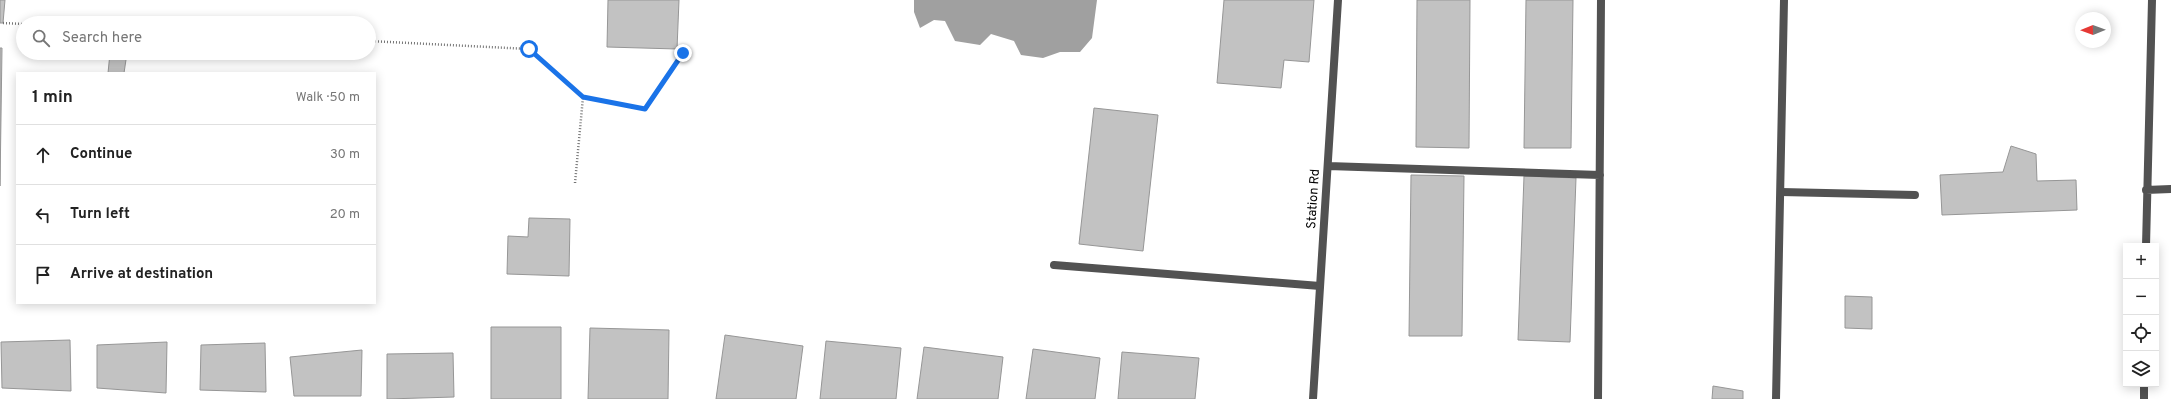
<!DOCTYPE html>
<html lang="en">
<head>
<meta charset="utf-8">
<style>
	:root { --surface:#fff; --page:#f6f6f6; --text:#222; --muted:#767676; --line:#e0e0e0 }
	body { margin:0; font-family:Overpass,sans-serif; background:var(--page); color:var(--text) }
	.controls { position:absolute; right:12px; bottom:12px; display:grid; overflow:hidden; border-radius:0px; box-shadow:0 2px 10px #0003 }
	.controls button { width:36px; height:36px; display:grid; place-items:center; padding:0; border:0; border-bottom:1px solid var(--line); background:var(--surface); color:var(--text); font:20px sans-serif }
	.compass { position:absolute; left:2075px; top:12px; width:36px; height:36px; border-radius:50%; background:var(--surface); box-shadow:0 2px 10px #0003; rotate:269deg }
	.stop { position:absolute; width:12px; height:12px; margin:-9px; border:3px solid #1a73e8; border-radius:50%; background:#fff }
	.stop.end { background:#1a73e8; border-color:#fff; box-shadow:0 1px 4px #0008 }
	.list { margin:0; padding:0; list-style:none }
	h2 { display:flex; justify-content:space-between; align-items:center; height:52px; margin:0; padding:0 16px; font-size:17px }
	h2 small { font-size:13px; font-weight:400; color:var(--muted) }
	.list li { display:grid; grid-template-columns:26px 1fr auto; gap:12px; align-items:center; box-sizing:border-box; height:60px; padding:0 16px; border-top:1px solid var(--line) }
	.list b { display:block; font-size:15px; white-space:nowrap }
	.list em { font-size:13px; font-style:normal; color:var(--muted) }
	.icon { flex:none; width:22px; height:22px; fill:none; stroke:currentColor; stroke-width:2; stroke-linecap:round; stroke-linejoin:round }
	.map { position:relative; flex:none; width:2171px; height:399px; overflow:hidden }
	.search { position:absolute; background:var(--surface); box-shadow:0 2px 10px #0003; left:16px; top:16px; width:360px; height:44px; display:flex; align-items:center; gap:10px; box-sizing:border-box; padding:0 14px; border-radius:22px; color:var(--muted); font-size:15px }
	.panel { position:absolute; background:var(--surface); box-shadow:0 2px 10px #0003; left:16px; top:72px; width:360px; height:232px; border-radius:0px }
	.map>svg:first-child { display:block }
	.water { fill:#a0a0a0 }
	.building { fill:#c2c2c2; stroke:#969696 }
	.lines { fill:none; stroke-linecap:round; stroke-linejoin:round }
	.path { stroke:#747474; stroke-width:2.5; stroke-dasharray:1 2; stroke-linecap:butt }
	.service { stroke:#525252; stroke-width:8 }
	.minor { stroke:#525252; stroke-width:8 }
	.route { stroke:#1a73e8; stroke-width:5 }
	.labels { text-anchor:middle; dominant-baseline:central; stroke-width:3; stroke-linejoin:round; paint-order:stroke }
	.street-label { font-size:13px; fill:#000; stroke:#fff }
</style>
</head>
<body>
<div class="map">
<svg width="2171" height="399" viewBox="0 0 2171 399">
	<rect width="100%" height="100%" fill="#fff"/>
	<!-- water -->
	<path class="water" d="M914,0H1097L1092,38L1080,52H1060L1043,58L1021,55L1014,41L991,34L980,45L955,41L945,21L934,20L920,28L914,12Z"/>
	<!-- building -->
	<path class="building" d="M0,0H5L3,23H0Z
		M608,0H679L677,49L607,47Z
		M1224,0H1314L1309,62L1284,60L1281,88L1217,83Z
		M1417,0H1470L1469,148L1416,147Z
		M1526,0H1573L1571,148H1524Z
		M0,48H2L0,186Z
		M110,53H127L124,73H108Z
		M1094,108L1158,115L1143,251L1079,244Z
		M2011,146L2036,154L2037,181L2076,180L2077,210L1942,215L1940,175L2003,172Z
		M1411,175L1464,176L1462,336H1409Z
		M1524,176L1576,178L1570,342L1518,340Z
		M529,218L570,219L569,276L507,274L508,236L528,237Z
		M1845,296L1872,297V329L1845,328Z
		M491,327H561V399H491Z
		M590,328L669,330L668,399H588Z
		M725,335L803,346L796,399H716Z
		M70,340L71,391L2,388L1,342Z
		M826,341L901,348L896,399H820Z
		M167,342L166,393L97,388V345Z
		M265,343L266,392L200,390L201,345Z
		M924,347L1003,357L998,399H917Z
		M1033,349L1100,358L1095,399H1026Z
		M362,350L361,396H294L290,357Z
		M1122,352L1199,358L1195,399H1118Z
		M453,353L454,397L387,399V354Z
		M1713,386L1743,391V399H1712Z"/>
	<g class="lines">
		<!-- path -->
		<path class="path" d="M3,23L23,24
			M369,41L529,49L583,97L645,109L683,53
			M575,183L583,97"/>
		<!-- service -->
		<path class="service" d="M1781,192L1915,195
			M1054,265L1320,286"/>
		<!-- minor -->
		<path class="minor" d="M1328,166L1600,175
			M2146,190L2171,189
			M2146,246L2152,0
			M1313,399L1338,0
			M1598,399L1601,0
			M1776,399L1784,0
			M2144,399V384"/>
	</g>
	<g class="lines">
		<!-- route -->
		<path class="route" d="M529,49L583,97L645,109L683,53"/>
	</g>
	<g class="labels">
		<!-- street labels -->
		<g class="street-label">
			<text transform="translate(1314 199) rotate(-86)">Station Rd</text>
		</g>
	</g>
</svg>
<div class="controls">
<button>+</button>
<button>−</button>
<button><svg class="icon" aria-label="locate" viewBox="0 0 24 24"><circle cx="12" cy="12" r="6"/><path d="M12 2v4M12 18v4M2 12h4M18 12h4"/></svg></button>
<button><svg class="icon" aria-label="layers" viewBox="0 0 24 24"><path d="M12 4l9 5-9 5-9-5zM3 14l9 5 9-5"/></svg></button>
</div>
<svg class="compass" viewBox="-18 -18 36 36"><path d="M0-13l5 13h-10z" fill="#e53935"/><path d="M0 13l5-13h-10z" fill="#767676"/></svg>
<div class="stop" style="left:529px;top:49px"></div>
<div class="stop end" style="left:683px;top:53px"></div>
<div class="search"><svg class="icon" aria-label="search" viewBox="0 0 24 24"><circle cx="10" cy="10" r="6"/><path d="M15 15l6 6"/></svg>Search here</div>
<section class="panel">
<h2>1 min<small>Walk · 50 m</small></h2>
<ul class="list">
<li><svg class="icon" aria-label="ahead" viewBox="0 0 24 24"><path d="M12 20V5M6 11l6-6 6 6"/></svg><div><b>Continue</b></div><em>30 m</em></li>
<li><svg class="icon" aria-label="left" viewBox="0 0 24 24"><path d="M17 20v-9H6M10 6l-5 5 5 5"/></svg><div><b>Turn left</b></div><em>20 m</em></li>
<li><svg class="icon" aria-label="arrive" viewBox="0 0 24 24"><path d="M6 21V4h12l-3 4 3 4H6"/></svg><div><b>Arrive at destination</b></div></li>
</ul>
</section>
</div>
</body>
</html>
